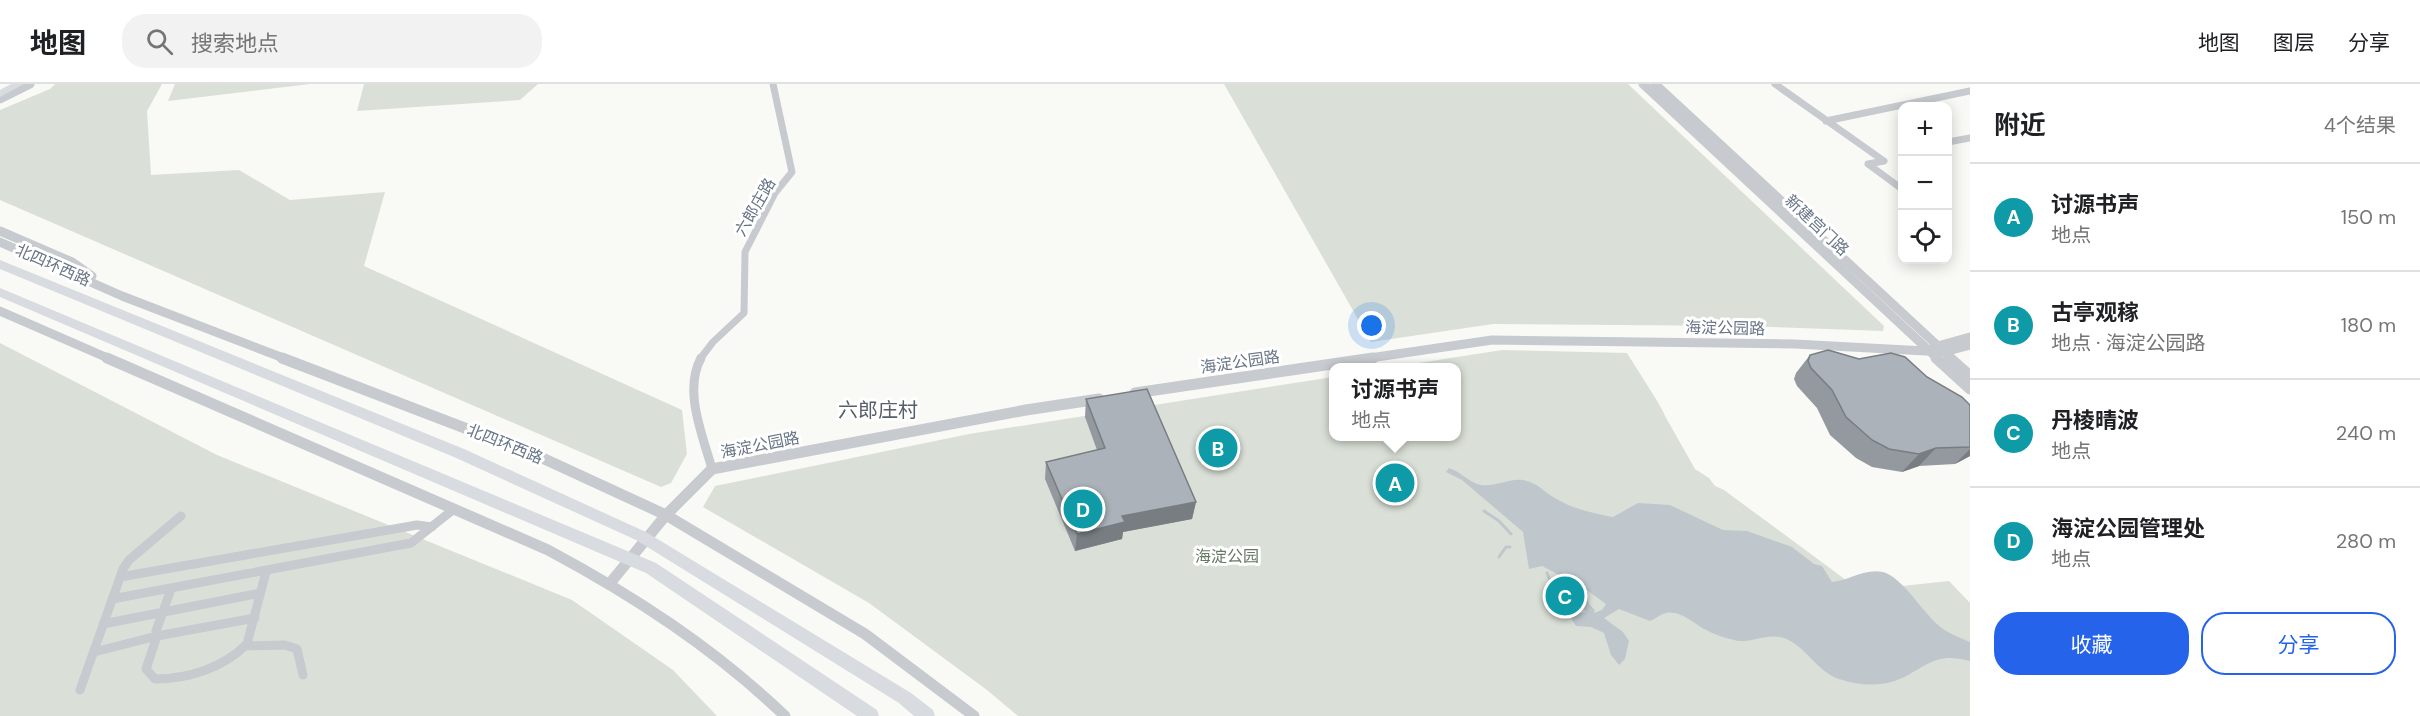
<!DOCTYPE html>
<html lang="zh">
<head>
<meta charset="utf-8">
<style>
	:root { --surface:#fff; --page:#f2f2f2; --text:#202124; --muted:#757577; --line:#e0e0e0; --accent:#2563eb }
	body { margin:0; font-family:"DM Sans","Noto Sans SC",sans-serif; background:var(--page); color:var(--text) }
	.controls { position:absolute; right:18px; top:18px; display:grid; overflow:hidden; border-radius:12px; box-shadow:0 3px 15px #0003 }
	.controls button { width:54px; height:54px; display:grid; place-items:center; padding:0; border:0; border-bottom:2px solid var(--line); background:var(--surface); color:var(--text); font:30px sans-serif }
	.you { position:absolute; left:1372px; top:242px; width:21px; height:21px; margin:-15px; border:4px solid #fff; border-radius:50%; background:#1a73e8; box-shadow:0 0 0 9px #1a73e833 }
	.badge { display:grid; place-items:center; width:39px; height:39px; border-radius:50%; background:var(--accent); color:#fff; font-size:20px; font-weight:700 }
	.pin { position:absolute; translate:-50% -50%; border:3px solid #fff; box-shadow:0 2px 6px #0006 }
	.popup { position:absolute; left:1329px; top:279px; width:132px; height:78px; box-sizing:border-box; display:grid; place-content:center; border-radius:12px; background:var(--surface); filter:drop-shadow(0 2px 4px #0005); font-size:20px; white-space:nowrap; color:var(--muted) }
	.popup b { font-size:22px; color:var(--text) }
	.popup::after { content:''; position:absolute; left:50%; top:100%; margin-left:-12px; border:12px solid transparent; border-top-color:var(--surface) }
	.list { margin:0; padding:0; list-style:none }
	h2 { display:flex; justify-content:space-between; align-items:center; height:78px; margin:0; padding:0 24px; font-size:26px }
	h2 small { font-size:20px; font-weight:400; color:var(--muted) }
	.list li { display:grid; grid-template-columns:39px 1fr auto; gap:18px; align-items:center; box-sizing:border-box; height:108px; padding:0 24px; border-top:2px solid var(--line) }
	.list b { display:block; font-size:22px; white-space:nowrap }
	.list p { margin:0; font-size:20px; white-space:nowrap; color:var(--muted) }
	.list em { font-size:20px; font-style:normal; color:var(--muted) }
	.actions { display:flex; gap:12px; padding:18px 24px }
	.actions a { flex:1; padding:14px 0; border:2px solid var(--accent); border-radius:24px; text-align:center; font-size:21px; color:var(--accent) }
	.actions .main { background:var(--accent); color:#fff }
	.icon { flex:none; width:33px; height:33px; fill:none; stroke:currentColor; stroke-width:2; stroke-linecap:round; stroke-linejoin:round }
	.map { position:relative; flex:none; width:1970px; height:632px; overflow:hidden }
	header { display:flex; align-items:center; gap:36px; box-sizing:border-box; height:84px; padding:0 30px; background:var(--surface); border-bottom:2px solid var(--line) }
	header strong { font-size:28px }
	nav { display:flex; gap:33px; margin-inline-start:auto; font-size:21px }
	.search { width:420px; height:54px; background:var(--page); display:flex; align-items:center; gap:15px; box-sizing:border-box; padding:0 21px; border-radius:24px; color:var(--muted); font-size:22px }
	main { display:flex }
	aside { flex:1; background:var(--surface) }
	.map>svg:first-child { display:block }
	.green { fill:#dae0d7 }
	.water { fill:#bfc7cd }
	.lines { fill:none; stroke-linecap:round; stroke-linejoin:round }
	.stream { stroke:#bfc7cd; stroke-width:3 }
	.minor-far1 { stroke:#c7cace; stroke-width:7 }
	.minor { stroke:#c7cace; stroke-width:9 }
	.tertiary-far1 { stroke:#c7cace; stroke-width:9 }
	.tertiary { stroke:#c7cace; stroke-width:11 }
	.trunk { fill:#d8dbdf; fill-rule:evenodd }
	.wall { fill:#93999f }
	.shaded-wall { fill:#787d82 }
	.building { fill:#abb2b9; stroke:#787d82; stroke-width:1.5 }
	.labels { text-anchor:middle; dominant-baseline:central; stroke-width:6; stroke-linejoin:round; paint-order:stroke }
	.street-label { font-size:16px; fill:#687587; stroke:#fff }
	.park-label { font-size:16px; fill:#657963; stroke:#fff }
	.quarter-label { font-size:20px; fill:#56606c; stroke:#fff }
</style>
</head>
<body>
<header>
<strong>地图</strong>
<div class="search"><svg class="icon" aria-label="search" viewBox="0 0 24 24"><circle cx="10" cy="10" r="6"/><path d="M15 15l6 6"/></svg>搜索地点</div>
<nav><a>地图</a><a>图层</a><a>分享</a></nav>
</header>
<main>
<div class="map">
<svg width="1970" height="632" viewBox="0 0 1970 632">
	<rect width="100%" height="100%" fill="#f9f9f6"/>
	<!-- green -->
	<path class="green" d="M55,0H162L147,27L151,91L239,86L290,116L385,108L364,182L682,326L687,370L671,399L661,403L0,116V26L50,5Z
		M175,0H310L168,17Z
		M364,0H538L520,16L357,27Z
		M1224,0H1628L1884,242L1883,247L1744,242L1493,240L1371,258Z
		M0,259L217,371L572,516L673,586L717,632H0Z
		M1502,266L1627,269C1634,281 1663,324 1665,332L1695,385L1709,394L1715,402L1724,406L1846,496C1867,486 1885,483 1902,502L1949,497L1970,519V632H1018L987,606L869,519L703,423L715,402L969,350L1333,293L1334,352H1456V284L1393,283Z"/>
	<!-- water -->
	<path class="water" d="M1449,384C1459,387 1467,396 1477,400C1492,405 1508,394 1523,396C1537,398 1544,408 1555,414C1573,425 1592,429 1613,433L1638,419L1670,421L1723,446L1747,447L1792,463L1814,480L1822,482L1832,498C1850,496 1865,484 1883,488C1902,493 1922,527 1937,540C1947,549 1958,553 1970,558V577C1937,568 1930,580 1902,594C1884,603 1858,602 1839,595C1817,588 1806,562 1784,554C1768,549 1754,558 1738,557C1728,555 1713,550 1704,545C1693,539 1680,526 1666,529C1660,530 1656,535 1650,537L1619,525L1604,534L1623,548L1629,557L1625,575L1619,581L1611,571L1604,549L1591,543L1576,542L1572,536L1573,530L1586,528L1571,512L1585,510L1589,520L1595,526L1594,529L1602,526L1606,520L1584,504L1542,482L1529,485L1523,448L1462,396L1446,388Z"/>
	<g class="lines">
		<!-- stream -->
		<path class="stream" d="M1484,427L1499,437L1511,450
			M1499,473L1506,463H1510
			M1547,489L1551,499"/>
		<!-- minor-far1 -->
		<path class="minor-far1" d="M1775,0L1884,77L1868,80L1902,105
			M1826,37L1970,7
			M1948,58L1970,54
			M700,275L713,258L744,229L745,168L775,109L792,88L773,0"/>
		<!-- minor -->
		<path class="minor" d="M701,274C683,307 703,352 712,385
			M120,493L417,441L432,443
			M171,505L156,547L157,552L255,534
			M112,515L411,459L454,425
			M103,540L260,509
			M246,562L285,561L297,565L303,591
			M94,568L157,552L146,585L155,595C188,595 223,584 247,560L266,488
			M80,606L123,485L129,476L181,432"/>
		<!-- tertiary-far1 -->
		<path class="tertiary-far1" d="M1643,0L1938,275
			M1655,0L1952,275
			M0,15L30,0
			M0,147L72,178L92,192
			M0,158L122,212L286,275
			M0,227L110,275
			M1934,263L1970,253
			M1363,275L1492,256L1795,260L1944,268L1970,261"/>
		<!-- tertiary -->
		<path class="tertiary" d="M107,274L548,466C634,512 714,564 785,632
			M282,274L538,372L666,431L865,550L974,632
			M1936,274L1970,305
			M1950,274L1970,292
			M1135,309L1373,274
			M611,498L666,431L712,385L1026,326L1099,315"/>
		<!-- trunk -->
		<path class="trunk" d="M11,0H24L0,13V6Z
			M0,176L464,365L646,448L911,609L933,626L935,632H914L899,619L636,456L454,373L0,185Z
			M0,204L656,479L877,626L879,632H857L646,489L0,213Z"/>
	</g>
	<!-- wall -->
	<path class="wall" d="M1810,271L1927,293L1970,321V372L1955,380L1919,382L1902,388L1872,383L1856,374L1830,351L1817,324L1797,302L1794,295L1796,289Z
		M1086,315L1196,418L1192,435L1123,448L1122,455L1075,467L1045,395L1046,378L1097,366L1085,333Z"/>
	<!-- shaded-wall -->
	<path class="shaded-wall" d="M1936,364L1919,382L1902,388L1919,370Z
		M1970,365V372L1955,380Z
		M1196,418L1192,435L1123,448L1122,455L1075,467L1077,450L1122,432Z"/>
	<!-- building -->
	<path class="building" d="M1828,266L1859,275L1891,269L1905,273L1927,293L1962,313L1970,321V363L1936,364L1919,370L1889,365L1872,356L1846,333L1832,306L1811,284L1808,277L1810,271Z
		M1147,305L1196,418L1122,432L1125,438L1077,450L1046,378L1105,364L1086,315Z"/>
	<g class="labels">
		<!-- street labels -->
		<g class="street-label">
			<text transform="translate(755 123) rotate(-60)">六郎庄路</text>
			<text transform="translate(1817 141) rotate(43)">新建宫门路</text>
			<text transform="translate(53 181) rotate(24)">北四环西路</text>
			<text transform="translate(1725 244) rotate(1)">海淀公园路</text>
			<text transform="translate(1240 278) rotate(-8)">海淀公园路</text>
			<text transform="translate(505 360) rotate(22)">北四环西路</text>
			<text transform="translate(760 361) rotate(-11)">海淀公园路</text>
		</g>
		<!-- park labels -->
		<g class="park-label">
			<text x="1227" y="472">海淀公园</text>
		</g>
		<!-- quarter labels -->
		<g class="quarter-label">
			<text x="878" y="326">六郎庄村</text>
		</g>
	</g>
</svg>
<div class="controls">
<button>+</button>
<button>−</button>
<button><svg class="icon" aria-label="locate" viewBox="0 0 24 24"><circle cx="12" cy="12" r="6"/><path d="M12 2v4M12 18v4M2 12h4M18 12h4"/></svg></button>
</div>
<div class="you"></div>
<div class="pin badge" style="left:1395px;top:399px;background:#0f9aa8">A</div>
<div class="popup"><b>讨源书声</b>地点</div>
<div class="pin badge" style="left:1218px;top:364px;background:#0f9aa8">B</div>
<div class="pin badge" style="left:1565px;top:512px;background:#0f9aa8">C</div>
<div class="pin badge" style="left:1083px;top:425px;background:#0f9aa8">D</div>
</div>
<aside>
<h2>附近<small>4个结果</small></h2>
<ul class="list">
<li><span class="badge" style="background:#0f9aa8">A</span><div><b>讨源书声</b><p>地点</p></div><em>150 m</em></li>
<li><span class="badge" style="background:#0f9aa8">B</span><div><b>古亭观稼</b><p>地点 · 海淀公园路</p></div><em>180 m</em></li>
<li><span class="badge" style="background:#0f9aa8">C</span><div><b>丹棱晴波</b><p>地点</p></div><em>240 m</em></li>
<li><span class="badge" style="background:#0f9aa8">D</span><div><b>海淀公园管理处</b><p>地点</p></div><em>280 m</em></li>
</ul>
<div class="actions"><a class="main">收藏</a><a>分享</a></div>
</aside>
</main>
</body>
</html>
